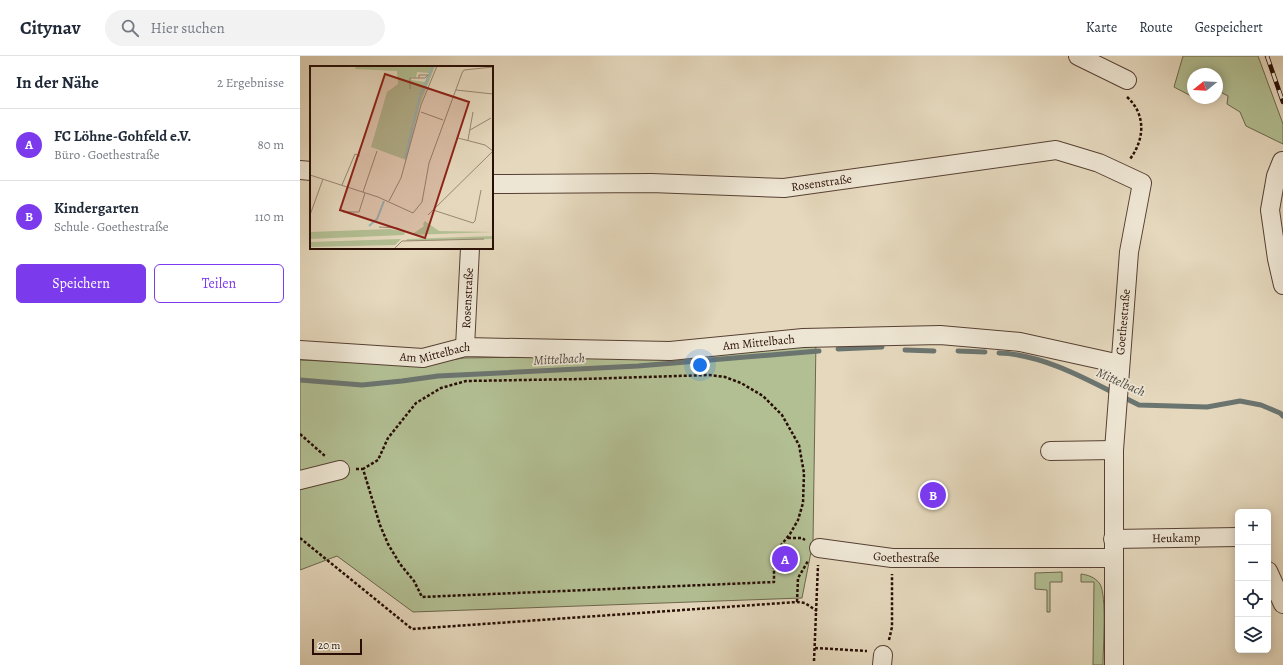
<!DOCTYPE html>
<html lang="de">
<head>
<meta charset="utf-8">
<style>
	:root { --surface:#fff; --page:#f2f2f3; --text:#1f2937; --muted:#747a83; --line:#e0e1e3; --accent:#7c3aed }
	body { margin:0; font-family:Alegreya,serif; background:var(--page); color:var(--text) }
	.controls { position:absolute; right:12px; bottom:12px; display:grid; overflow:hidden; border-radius:6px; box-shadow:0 2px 10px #0003 }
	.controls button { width:36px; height:36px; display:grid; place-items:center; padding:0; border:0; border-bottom:1px solid var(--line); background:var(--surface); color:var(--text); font:20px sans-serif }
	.compass { position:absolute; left:887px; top:12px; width:36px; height:36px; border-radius:50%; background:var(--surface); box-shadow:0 2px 10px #0003; rotate:252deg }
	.scale { position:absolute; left:12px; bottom:10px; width:50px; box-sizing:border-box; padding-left:4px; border:2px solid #280e05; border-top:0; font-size:11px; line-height:14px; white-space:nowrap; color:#280e05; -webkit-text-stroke:3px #eee6d4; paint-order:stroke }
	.you { position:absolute; left:400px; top:309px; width:14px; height:14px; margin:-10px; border:3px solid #fff; border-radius:50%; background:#1a73e8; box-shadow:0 0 0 6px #1a73e833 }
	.badge { display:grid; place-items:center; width:26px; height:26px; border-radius:50%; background:var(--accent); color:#fff; font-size:13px; font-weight:700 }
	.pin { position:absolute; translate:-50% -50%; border:2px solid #fff; box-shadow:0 1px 4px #0006 }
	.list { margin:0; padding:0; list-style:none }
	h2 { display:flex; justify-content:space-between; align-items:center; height:52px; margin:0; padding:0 16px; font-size:17px }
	h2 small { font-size:13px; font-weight:400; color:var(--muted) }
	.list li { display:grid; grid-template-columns:26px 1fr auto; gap:12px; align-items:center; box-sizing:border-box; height:72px; padding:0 16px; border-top:1px solid var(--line) }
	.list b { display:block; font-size:15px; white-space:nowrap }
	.list p { margin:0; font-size:13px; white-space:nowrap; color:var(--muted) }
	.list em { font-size:13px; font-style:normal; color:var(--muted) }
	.actions { display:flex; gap:8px; padding:12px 16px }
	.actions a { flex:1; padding:9px 0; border:1px solid var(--accent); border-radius:6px; text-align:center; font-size:14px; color:var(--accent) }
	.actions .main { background:var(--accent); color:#fff }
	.icon { flex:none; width:22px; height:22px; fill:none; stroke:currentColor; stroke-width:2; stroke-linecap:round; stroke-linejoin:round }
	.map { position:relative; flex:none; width:983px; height:609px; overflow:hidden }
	header { display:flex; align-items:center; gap:24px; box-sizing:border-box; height:56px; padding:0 20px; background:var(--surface); border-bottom:1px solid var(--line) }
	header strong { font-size:19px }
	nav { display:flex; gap:22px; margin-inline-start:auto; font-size:14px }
	.search { width:280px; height:36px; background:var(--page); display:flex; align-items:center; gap:10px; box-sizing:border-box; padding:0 14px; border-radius:22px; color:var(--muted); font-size:15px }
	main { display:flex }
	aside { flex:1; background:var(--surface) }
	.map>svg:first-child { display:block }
	.green { fill:#b2bf93; stroke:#6d664c }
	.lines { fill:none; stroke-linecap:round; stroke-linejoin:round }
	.stream { stroke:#6b7570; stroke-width:5 }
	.minor-casing { stroke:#574033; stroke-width:20 }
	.path { stroke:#280e05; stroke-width:2.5; stroke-dasharray:3 2; stroke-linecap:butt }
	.minor { stroke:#eee6d4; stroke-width:18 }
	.rail-casing { stroke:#280e05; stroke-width:4.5 }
	.rail { stroke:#eee6d4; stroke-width:3; stroke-dasharray:9; stroke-linecap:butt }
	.labels { text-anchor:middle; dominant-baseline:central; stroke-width:3.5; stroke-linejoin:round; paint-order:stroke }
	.street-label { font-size:12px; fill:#280e05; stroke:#eee6d4 }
	.water-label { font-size:13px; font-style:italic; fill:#4f4a44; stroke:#eee6d4 }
	.inset-river { fill:none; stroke:#97b9b8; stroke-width:2 }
	.inset-road { fill:none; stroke:#998773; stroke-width:1 }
	.view { fill:#8f2418; fill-opacity:0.15; stroke:#8f2418; stroke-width:2 }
	.inset-edge { fill:none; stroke:#280e05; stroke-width:2 }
</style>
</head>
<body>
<header>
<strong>Citynav</strong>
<div class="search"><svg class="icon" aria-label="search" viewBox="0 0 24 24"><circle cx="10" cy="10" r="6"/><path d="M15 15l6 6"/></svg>Hier suchen</div>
<nav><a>Karte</a><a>Route</a><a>Gespeichert</a></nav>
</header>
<main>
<aside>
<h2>In der Nähe<small>2 Ergebnisse</small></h2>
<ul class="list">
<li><span class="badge">A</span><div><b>FC Löhne-Gohfeld e.V.</b><p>Büro · Goethestraße</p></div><em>80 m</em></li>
<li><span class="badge">B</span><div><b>Kindergarten</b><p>Schule · Goethestraße</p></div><em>110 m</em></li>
</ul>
<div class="actions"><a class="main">Speichern</a><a>Teilen</a></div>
</aside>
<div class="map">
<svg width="983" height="609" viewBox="0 0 983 609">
	<rect width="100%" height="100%" fill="#e5d8bd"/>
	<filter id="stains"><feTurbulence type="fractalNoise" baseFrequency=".005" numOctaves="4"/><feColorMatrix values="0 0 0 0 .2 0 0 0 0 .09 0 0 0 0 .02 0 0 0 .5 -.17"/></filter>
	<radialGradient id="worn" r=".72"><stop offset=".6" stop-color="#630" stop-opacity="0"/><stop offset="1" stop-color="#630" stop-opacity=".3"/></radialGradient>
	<!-- green -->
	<path class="green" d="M883,0H958L983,68V88L946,70L940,56L927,48L928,40L917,34V18H893V41L874,31Z
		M516,283L513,486L502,542L113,556L37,500L0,514V304L123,309L163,302L369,299Z
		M762,516V526H750V556H747V534L735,533V517Z
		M781,518C788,519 795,521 800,528C807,540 803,592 803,609H793L794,526H781Z"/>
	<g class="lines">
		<!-- stream -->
		<path class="stream" d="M538,293L582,291
			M605,294L634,295
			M658,295L685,296
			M699,297C738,298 779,319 814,337
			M0,324L62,329L102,325L138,320L338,310L519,295
			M821,340L839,349L907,351L940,345L961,349L980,357L983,360"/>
		<!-- minor casing -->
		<g class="minor-casing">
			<g id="minor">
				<path d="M778,0L827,24"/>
				<path d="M982,105L976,120L970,154L977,203L983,229"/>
				<path d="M0,114L11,115"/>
				<path id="s1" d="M192,128L351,127L484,132L756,94L799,107L842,127L829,196L814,394V609"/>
				<path id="s2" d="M165,291L170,192"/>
				<path id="s3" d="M0,294L123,302L165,291L370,295L503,282L640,279L720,286L820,308"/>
				<path d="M750,395L814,394"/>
				<path d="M0,424L40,414"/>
				<path id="s4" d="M813,483L938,481"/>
				<path id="s5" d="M519,492L592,502H814"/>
				<path d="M968,515L983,548"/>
				<path d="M582,609L583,599"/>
			</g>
		</g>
		<!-- path -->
		<path class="path" d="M827,41C846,58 845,83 830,103
			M0,378L25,400
			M56,413H63L80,469L88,488L100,508L114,525L122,541L474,526V498L490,478L498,464L503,447L504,417L499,389L482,359L463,340L441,327L425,321L409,319L282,323L166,325L141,332L116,347L88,382L78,404L63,413
			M0,482L112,573L497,546L505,547L517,555
			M488,482H502L505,484
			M497,546L498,522L508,505
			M589,584L592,571V518
			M515,592L567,595
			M514,605L518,509"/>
		<!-- minor -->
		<use href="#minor" class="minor"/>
		<!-- rail casing -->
		<g class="rail-casing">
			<path id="rail" d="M967,0L983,46"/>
		</g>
		<!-- rail -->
		<use href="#rail" class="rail"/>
	</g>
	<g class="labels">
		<!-- street labels -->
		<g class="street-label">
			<text stroke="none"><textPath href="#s1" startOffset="330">Rosenstraße</textPath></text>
			<text stroke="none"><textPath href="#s2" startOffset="49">Rosenstraße</textPath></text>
			<text transform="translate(823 266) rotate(-85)">Goethestraße</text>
			<text stroke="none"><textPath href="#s3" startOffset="461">Am Mittelbach</textPath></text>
			<text stroke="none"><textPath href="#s3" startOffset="136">Am Mittelbach</textPath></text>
			<text stroke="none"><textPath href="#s4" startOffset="63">Heukamp</textPath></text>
			<text stroke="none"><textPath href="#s5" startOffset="88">Goethestraße</textPath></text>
		</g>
		<!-- water labels -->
		<g class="water-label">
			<text transform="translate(259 303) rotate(-3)">Mittelbach</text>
			<text transform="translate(821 326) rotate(24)">Mittelbach</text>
		</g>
	</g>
	<!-- overview -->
	<g transform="translate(10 10)">
		<rect width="183" height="183" fill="#e5d8bd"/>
		<path d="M46,0H125L110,39L96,94L61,81L77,26L88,18L87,5L45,3ZM107,6L119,7L115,16L101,14V11L106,12ZM115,155L129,165L183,166L101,169L114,160L113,158ZM80,163L95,166L94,169L0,173V166ZM183,170V173L96,175L97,173ZM91,173L85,179L0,181V176Z" fill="#b2bf93" fill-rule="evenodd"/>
		<path class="inset-river" d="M95,92L110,30L123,0M59,160L67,153L74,135"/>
		<path class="inset-road" d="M100,23V12H115L118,9H109V12M146,24L183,28M111,46L133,54M160,64L181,52M148,72L175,79L183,85M158,74L163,46M0,109L68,131L103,147L112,136L119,97L152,7L154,4L183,1M32,119L45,88L50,90M53,126L67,85M79,135L91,112L111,39L127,0M123,144L163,157L165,155L171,124M33,146H49L55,127M0,149L13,113M118,149L183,85M69,161L87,162L100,167M84,183L92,175L174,173"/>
		<path class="view" d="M75,8L159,36L115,172L30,144Z"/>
		<rect width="183" height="183" class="inset-edge"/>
	</g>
	<rect width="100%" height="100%" filter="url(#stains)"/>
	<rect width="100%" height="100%" fill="url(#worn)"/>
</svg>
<div class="controls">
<button>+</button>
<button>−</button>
<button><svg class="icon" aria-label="locate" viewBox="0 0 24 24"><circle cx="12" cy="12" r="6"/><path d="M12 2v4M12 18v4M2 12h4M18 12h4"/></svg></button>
<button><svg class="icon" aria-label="layers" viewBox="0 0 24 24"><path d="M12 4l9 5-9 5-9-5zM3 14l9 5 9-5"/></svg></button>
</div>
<svg class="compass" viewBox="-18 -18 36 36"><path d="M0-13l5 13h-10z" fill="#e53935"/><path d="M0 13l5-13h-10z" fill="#747a83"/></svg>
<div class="scale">20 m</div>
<div class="you"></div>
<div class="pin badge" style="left:485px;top:503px">A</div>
<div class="pin badge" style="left:633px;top:439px">B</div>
</div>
</main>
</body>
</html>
